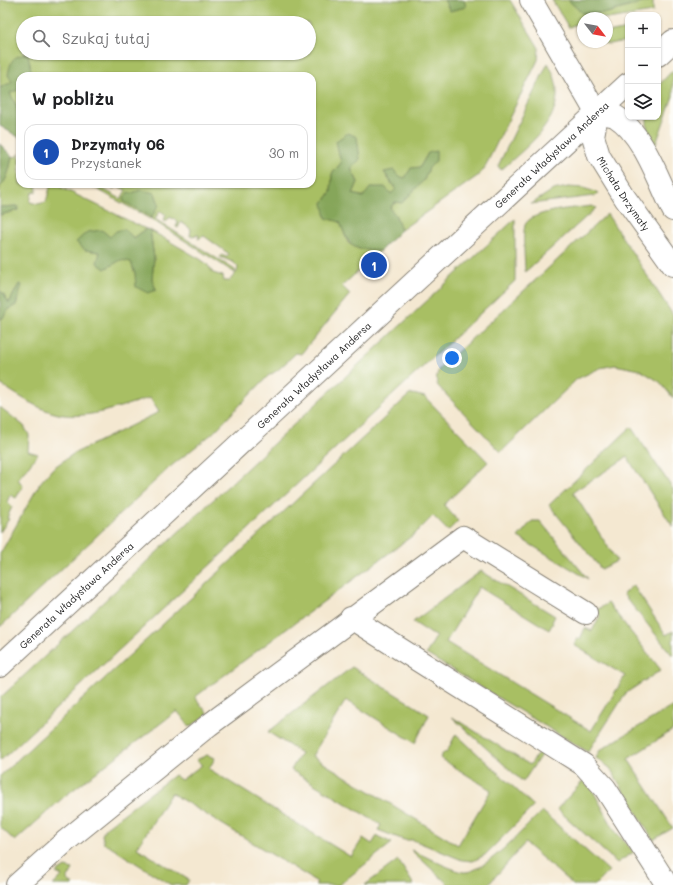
<!DOCTYPE html>
<html lang="pl">
<head>
<meta charset="utf-8">
<style>
	:root { --surface:#fff; --page:#f6f6f6; --text:#202124; --muted:#757577; --line:#e0e0e0; --accent:#1a73e8 }
	body { margin:0; font-family:Mali,sans-serif; background:var(--page); color:var(--text) }
	.controls { position:absolute; right:12px; top:12px; display:grid; overflow:hidden; border-radius:8px; box-shadow:0 1px 3px #0004 }
	.controls button { width:36px; height:36px; display:grid; place-items:center; padding:0; border:0; border-bottom:1px solid var(--line); background:var(--surface); color:var(--text); font:20px sans-serif }
	.compass { position:absolute; left:577px; top:12px; width:36px; height:36px; border-radius:50%; background:var(--surface); box-shadow:0 1px 3px #0004; rotate:121deg }
	.you { position:absolute; left:452px; top:358px; width:14px; height:14px; margin:-10px; border:3px solid #fff; border-radius:50%; background:#1a73e8; box-shadow:0 0 0 6px #1a73e833 }
	.badge { display:grid; place-items:center; width:26px; height:26px; border-radius:50%; background:var(--accent); color:#fff; font-size:13px; font-weight:700 }
	.pin { position:absolute; translate:-50% -50%; border:2px solid #fff; box-shadow:0 1px 4px #0006 }
	.list { margin:0; padding:0; list-style:none }
	h2 { display:flex; justify-content:space-between; align-items:center; height:52px; margin:0; padding:0 16px; font-size:17px }
	h2 small { font-size:13px; font-weight:400; color:var(--muted) }
	.list li { display:grid; grid-template-columns:26px 1fr auto; gap:12px; align-items:center; box-sizing:border-box; height:56px; margin:0 8px 8px; padding:0 8px; border:1px solid var(--line); border-radius:12px }
	.list b { display:block; font-size:15px; white-space:nowrap }
	.list p { margin:0; font-size:13px; white-space:nowrap; color:var(--muted) }
	.list em { font-size:13px; font-style:normal; color:var(--muted) }
	.icon { flex:none; width:22px; height:22px; fill:none; stroke:currentColor; stroke-width:2; stroke-linecap:round; stroke-linejoin:round }
	.map { position:relative; flex:none; width:673px; height:885px; overflow:hidden }
	.search { position:absolute; background:var(--surface); box-shadow:0 1px 3px #0004; left:16px; top:16px; width:300px; height:44px; display:flex; align-items:center; gap:10px; box-sizing:border-box; padding:0 14px; border-radius:22px; color:var(--muted); font-size:15px }
	.panel { position:absolute; background:var(--surface); box-shadow:0 1px 3px #0004; left:16px; top:72px; width:300px; height:116px; border-radius:12px }
	.map>svg:first-child { display:block }
	.green { fill:#a8bf64; stroke:#626e40; fill-rule:evenodd }
	.forest { fill:#86a65a; stroke:#51613b }
	.lines { fill:none; stroke-linecap:round; stroke-linejoin:round }
	.minor-casing { stroke:#888276; stroke-width:24 }
	.secondary-casing { stroke:#888276; stroke-width:24 }
	.minor { stroke:#fff; stroke-width:22 }
	.secondary { stroke:#fff; stroke-width:22 }
	.labels { text-anchor:middle; dominant-baseline:central; stroke-width:3; stroke-linejoin:round; paint-order:stroke }
	.street-label { font-size:10px; fill:#1c1c1c; stroke:#fdfcf7 }
</style>
</head>
<body>
<div class="map">
<svg width="673" height="885" viewBox="0 0 673 885">
	<rect width="100%" height="100%" fill="#fdfcf7"/>
	<filter id="ink" filterUnits="userSpaceOnUse"><feTurbulence type="fractalNoise" baseFrequency=".025" numOctaves="2"/><feDisplacementMap in="SourceGraphic" scale="8" xChannelSelector="R" yChannelSelector="G"/><feConvolveMatrix kernelMatrix="1 2 1 2 8 2 1 2 1" color-interpolation-filters="sRGB"/></filter>
	<filter id="wash" filterUnits="userSpaceOnUse"><feTurbulence type="fractalNoise" baseFrequency=".012" numOctaves="4" result="noise"/><feDisplacementMap in="SourceGraphic" scale="16" xChannelSelector="R" yChannelSelector="G"/><feGaussianBlur stdDeviation="0.9" result="paint"/><feColorMatrix in="noise" values="0 0 0 0 0 0 0 0 0 0 0 0 0 0 0 0 0 1.4 0 .05"/><feComposite in="paint" operator="in"/></filter>
	<g filter="url(#wash)">
		<rect width="100%" height="100%" fill="#f4e8d1"/>
		<!-- green -->
		<path class="green" d="M0,0H510L539,48L538,60L484,169L479,175L401,230L396,216L389,208L424,180L429,168L436,161L428,153L420,167L411,169L405,179L384,172L396,190C386,199 366,198 353,194L358,182L351,169L341,163L332,174L331,192L323,203L340,222L348,243L359,249L380,251L342,286L350,294L301,354L296,353L278,370L268,376L213,433L170,467L0,627V554L40,483L53,468L73,454L159,412L150,398C120,406 82,423 51,412C33,406 16,394 0,384V318L2,319L8,310L16,305L19,284L9,303L3,293L0,291V215L18,210L17,206L0,207V187C8,179 10,167 12,156L16,157L19,153L20,184H36L37,191L32,193L30,202L38,204L46,202L51,184H54L146,229L134,238L110,237L85,250L100,252L131,262L135,274L156,290L152,279L154,258L150,230L200,259L207,264L213,273L223,276L224,281H229L237,272L238,267L233,262L220,257L221,255L227,257L229,254L204,236L198,239L199,235L190,236L191,229L181,222L178,228L176,227L178,222L170,217L166,222L163,221L166,215L160,211L155,219L235,270V273L151,219L159,204L141,190L132,193L151,217L150,219L88,184H94L121,199L126,190L117,186L113,189L112,184H312V76H32L27,54L12,82L0,88ZM23,23H309V53H23Z
			M552,0H568L583,13H607L653,0V12L607,19V18H583V23L574,25L569,28Z
			M628,29V41L608,44L595,42H607V33Z
			M548,63C576,111 533,141 501,170L498,166Z
			M673,70V96L656,144L652,148L647,128V117H658V86Z
			M20,89V114L10,93Z
			M568,187L583,188L599,193L594,196L531,204L553,190Z
			M592,206L596,208L525,272C525,260 522,236 525,225C531,210 577,208 592,206Z
			M607,214L673,315V398L660,382L640,370L615,365L600,368L577,379L501,452L438,386C435,380 437,374 439,369Z
			M515,219V281L0,761V698Z
			M413,394L425,397L488,462L444,505L458,521L448,531L433,516L416,533L195,697L208,714L190,727L177,711L65,796L15,841L0,827V776L409,395Z
			M0,407L24,426L29,435L28,451L38,454L18,479L23,486L16,498L10,495L7,502L12,507L7,518L9,519L0,532Z
			M631,427L673,489V527L627,457L573,492L617,561L601,569L549,505Z
			M532,521H540L588,579L518,537Z
			M481,571L555,616L552,622L553,623L549,630L479,587L446,642L591,731L625,676L574,645L578,638L580,639L585,628L592,631L600,616L595,611L608,603L661,670L626,693L588,752L426,654L436,637L413,622Z
			M633,585L666,635L673,631V656L623,594Z
			M352,667L429,715L415,743L346,700L312,756L458,845L491,790L440,758L444,752L446,753L456,734L534,806L485,855L473,861L462,860L413,840H404L378,830L381,825L291,770L301,753L268,732Z
			M673,706V730L628,759L673,828L653,840L610,768L596,758L600,750Z
			M452,717L530,765L540,750L543,752L523,782Z
			M207,755L215,758L209,769L351,857L363,838L372,844L377,836L392,843L339,885H315L317,882L171,793L137,848L189,880L186,885H171L104,843L102,835L105,828L174,775L181,780L202,765L196,760Z
			M586,778L615,831L634,852L617,863L557,809Z
			M542,811L609,871L595,885H573L525,843L488,885H449L411,850C428,857 446,868 463,872C483,875 527,825 542,811Z
			M398,860L414,885H365Z
			M65,867L73,869L67,880L74,885H53L62,876L56,873Z"/>
		<!-- forest -->
		<path class="forest" d="M444,0H464L466,7L450,11Z
			M568,0H651L607,13H582Z
			M28,54L32,75L20,76V89L10,93L20,114V138L0,126V88L12,82L8,75C11,60 12,56 28,54Z
			M348,133L357,137L360,159L351,169L358,182L353,194L363,197L371,187H385L391,194L396,189L384,172L394,170L398,176L405,178L411,168L420,167L428,153L436,151V161L429,168L424,180L402,203L395,202L390,208L396,216L401,230L380,251C351,249 350,249 340,222L326,218L323,203L331,192L332,174L341,163L336,141Z
			M0,144L12,156C10,167 8,179 0,187Z
			M141,190L155,193L159,204L151,219V217L123,201L128,192L132,193Z
			M18,206V210L0,215V207Z
			M124,229L134,238L146,229L150,230L154,258L152,279L156,290L148,293L136,287L135,274L131,262L121,260L105,269L97,263L100,252L85,250L76,242L87,232L102,230L110,237L116,231Z
			M19,284L22,285L16,305L8,310L2,319L0,318V291L3,293L9,303Z"/>
	</g>
	<g filter="url(#ink)">
		<g class="lines">
			<!-- minor casing -->
			<g class="minor-casing">
				<g id="minor">
					<path d="M531,0L597,114"/>
					<path id="s1" d="M597,114L593,136L599,156L625,198L673,265"/>
					<path d="M597,114C602,114 610,114 615,116C643,133 659,181 673,210"/>
					<path d="M351,618L584,765L605,788L667,885"/>
					<path d="M17,885L67,840L209,725L463,537L586,613"/>
				</g>
			</g>
			<!-- secondary casing -->
			<g class="secondary-casing">
				<g id="secondary">
					<path d="M658,55L673,41"/>
					<path id="s2" d="M0,666L628,84"/>
				</g>
			</g>
			<!-- minor -->
			<use href="#minor" class="minor"/>
			<!-- secondary -->
			<use href="#secondary" class="secondary"/>
		</g>
	</g>
	<g class="labels">
		<!-- street labels -->
		<g class="street-label">
			<text stroke="none"><textPath href="#s2" startOffset="752">Generała Władysława Andersa</textPath></text>
			<text stroke="none"><textPath href="#s1" startOffset="88">Michała Drzymały</textPath></text>
			<text stroke="none"><textPath href="#s2" startOffset="428">Generała Władysława Andersa</textPath></text>
			<text stroke="none"><textPath href="#s2" startOffset="104">Generała Władysława Andersa</textPath></text>
		</g>
	</g>
</svg>
<div class="controls">
<button>+</button>
<button>−</button>
<button><svg class="icon" aria-label="layers" viewBox="0 0 24 24"><path d="M12 4l9 5-9 5-9-5zM3 14l9 5 9-5"/></svg></button>
</div>
<svg class="compass" viewBox="-18 -18 36 36"><path d="M0-13l5 13h-10z" fill="#e53935"/><path d="M0 13l5-13h-10z" fill="#757577"/></svg>
<div class="you"></div>
<div class="pin badge" style="left:374px;top:265px;background:#1a4fb4">1</div>
<div class="search"><svg class="icon" aria-label="search" viewBox="0 0 24 24"><circle cx="10" cy="10" r="6"/><path d="M15 15l6 6"/></svg>Szukaj tutaj</div>
<section class="panel">
<h2>W pobliżu<small></small></h2>
<ul class="list">
<li><span class="badge" style="background:#1a4fb4">1</span><div><b>Drzymały 06</b><p>Przystanek</p></div><em>30 m</em></li>
</ul>
</section>
</div>
</body>
</html>
